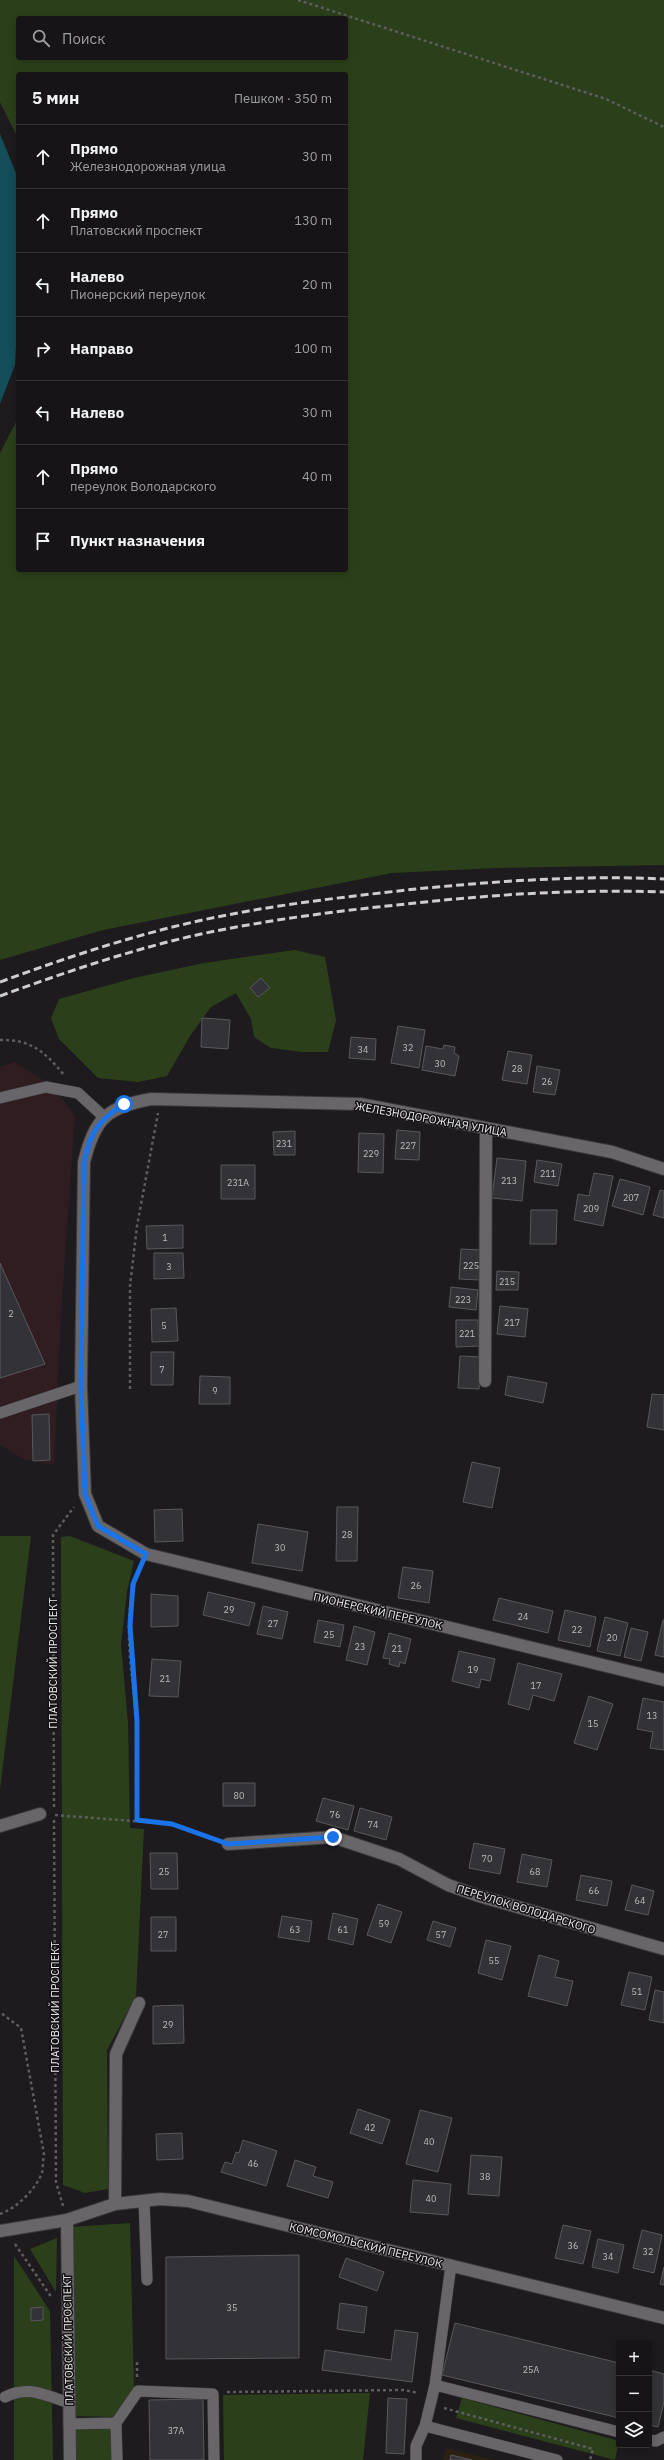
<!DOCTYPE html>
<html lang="ru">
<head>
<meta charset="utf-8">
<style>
	:root { --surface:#161416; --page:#1f1d1f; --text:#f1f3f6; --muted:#9e9ea1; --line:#353335 }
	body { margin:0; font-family:"IBM Plex Sans",sans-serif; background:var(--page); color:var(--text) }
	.controls { position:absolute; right:12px; bottom:12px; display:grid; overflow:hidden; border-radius:4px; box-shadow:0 2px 10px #0003 }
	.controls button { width:36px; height:36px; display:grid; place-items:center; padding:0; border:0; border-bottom:1px solid var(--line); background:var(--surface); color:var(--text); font:20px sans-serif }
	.stop { position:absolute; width:12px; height:12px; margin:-9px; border:3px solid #1a73e8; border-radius:50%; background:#fff }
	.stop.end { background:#1a73e8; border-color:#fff; box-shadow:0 1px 4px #0008 }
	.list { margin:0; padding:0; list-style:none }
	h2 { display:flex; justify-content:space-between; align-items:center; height:52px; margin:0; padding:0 16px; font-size:17px }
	h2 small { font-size:13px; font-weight:400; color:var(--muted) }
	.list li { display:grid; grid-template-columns:26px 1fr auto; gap:12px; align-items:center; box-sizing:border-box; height:64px; padding:0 16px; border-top:1px solid var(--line) }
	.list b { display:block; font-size:15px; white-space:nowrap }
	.list p { margin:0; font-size:13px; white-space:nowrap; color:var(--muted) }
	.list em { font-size:13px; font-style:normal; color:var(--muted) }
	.icon { flex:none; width:22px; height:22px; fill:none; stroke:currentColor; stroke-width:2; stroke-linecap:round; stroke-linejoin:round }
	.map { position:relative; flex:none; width:664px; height:2460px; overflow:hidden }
	.search { position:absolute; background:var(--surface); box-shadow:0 2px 10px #0003; left:16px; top:16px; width:332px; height:44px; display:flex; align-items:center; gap:10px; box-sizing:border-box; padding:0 14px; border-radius:4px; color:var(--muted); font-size:15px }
	.panel { position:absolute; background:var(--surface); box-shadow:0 2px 10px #0003; left:16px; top:72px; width:332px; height:500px; border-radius:4px }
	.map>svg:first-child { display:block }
	.industrial { fill:#2f1d21 }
	.education { fill:#2a2112 }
	.green { fill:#2b401a; fill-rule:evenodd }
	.water { fill:#134e5a }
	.building { fill:#333236; stroke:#59585c }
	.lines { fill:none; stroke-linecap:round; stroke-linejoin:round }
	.lane-casing { stroke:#39383a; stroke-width:12 }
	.street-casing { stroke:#39383a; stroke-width:14 }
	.path { stroke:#5d5c5e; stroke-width:2.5; stroke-dasharray:3 3; stroke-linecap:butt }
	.lane { stroke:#686669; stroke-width:11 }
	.street { stroke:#686669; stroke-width:12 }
	.rail { stroke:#cecdcf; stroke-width:3; stroke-dasharray:8 4; stroke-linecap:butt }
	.route { stroke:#1a73e8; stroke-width:5 }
	.labels { text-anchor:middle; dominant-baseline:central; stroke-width:3; stroke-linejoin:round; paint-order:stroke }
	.number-label { font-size:9px; fill:#bdbcbe }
	.street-label { font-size:11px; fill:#ebeaec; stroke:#141215 }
</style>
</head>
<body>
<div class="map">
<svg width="664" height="2460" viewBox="0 0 664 2460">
	<rect width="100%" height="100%" fill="#1d1b1e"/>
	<!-- industrial -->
	<path class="industrial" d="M15,1062L54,1087L75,1116L61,1317L54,1465L23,1459L0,1445V1067Z"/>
	<!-- education -->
	<path class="education" d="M446,2448L494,2460H443Z"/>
	<!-- green -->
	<path class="green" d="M0,0H664V865L497,868L392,873L103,930L0,960V453L18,418V570H346V74H18V138L0,102ZM18,18H346V58H18Z
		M295,950L325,957L336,1020L328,1052H302L271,1048L254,1037L251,1019L236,993L211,1007L190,1036L167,1076L138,1082L98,1078L59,1039L51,1018L59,999L134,978L204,963Z
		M0,1536H31L0,1790Z
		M70,1536L134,1561L127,1592L121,1645L128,1723L130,1828L144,1829L136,1996L107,2050L108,2189L85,2193L63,2185L61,1537Z
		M130,2223L134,2388L113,2417L73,2416L70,2227Z
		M57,2238L56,2292L30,2249Z
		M14,2256L50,2311L53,2460H14Z
		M370,2393L363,2460H224L223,2395Z
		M462,2398L619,2441L615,2460L456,2418Z
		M114,2427L115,2460H72V2428Z"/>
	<!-- water -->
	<path class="water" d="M0,134L18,178V301L15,365L0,404Z"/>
	<!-- building -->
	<path class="building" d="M261,978L270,988L258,997L250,988Z
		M202,1018L230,1020L228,1049L201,1047Z
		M398,1026L425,1030L419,1068L391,1063Z
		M351,1037L376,1039L375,1060L349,1058Z
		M444,1045L455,1047L454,1053L459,1056L455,1076L422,1070L426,1046L443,1049Z
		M508,1051L532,1055L527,1084L502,1080Z
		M537,1066L560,1070L555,1095L533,1092Z
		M397,1130L420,1132L419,1160L395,1159Z
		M295,1131V1155H274L273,1132Z
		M359,1133L384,1134L383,1173L358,1172Z
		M497,1158L526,1161L522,1201L492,1198Z
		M537,1160L562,1164L558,1186L534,1182Z
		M221,1165H255V1199H221Z
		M594,1173L613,1176L603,1226L574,1220L578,1194L589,1196Z
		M620,1179L650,1187L643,1215L612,1206Z
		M660,1190L664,1191V1218L653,1215Z
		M531,1210H557L556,1244H530Z
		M183,1225V1248L147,1249L146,1226Z
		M461,1249L482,1250L480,1280L459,1279Z
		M154,1253H183L184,1278L154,1279Z
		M0,1263L45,1364L0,1378Z
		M497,1271L519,1272L518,1290H496Z
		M451,1287L478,1290L476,1310L449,1307Z
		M500,1306L528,1309L525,1337L497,1334Z
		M176,1308L178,1341L152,1342L151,1309Z
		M456,1320H478L479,1346L456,1347Z
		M151,1352H174L173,1385H151Z
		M460,1356L481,1357L479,1389L458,1388Z
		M200,1376L230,1377V1404H199Z
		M508,1376L547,1383L543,1403L505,1395Z
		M652,1394L664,1395V1430L647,1427Z
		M49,1414L50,1460L33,1461L32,1415Z
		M472,1462L500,1468L492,1508L463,1502Z
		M337,1507H358L357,1561H336Z
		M182,1509L183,1541L155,1542L154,1510Z
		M258,1524L308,1532L302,1571L252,1563Z
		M403,1567L433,1571L429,1603L398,1598Z
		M208,1592L255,1603L249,1626L203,1615Z
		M151,1594L178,1596V1626L151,1627Z
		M499,1598L553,1611L548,1633L493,1620Z
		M263,1606L288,1612L282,1639L257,1634Z
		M565,1610L596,1617L590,1647L558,1640Z
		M605,1617L628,1623L620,1656L597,1651Z
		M318,1620L344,1625L340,1647L314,1642Z
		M663,1620H664V1657L655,1655Z
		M354,1626L375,1632L367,1665L346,1660Z
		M631,1628L648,1632L641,1661L624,1657Z
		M389,1633L411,1639L405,1664L400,1662L399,1667L389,1664L390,1659L383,1658Z
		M459,1651L495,1659L490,1681L481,1679L479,1688L452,1681Z
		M152,1659L181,1661L178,1697L149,1696Z
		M518,1663L562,1674L554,1701L533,1695L529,1710L508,1704Z
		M589,1696L613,1704L597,1750L574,1743Z
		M643,1698L664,1702V1750L650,1748L653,1732L637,1729Z
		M223,1783H255V1806H223Z
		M323,1798L354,1806L348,1830L316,1821Z
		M360,1808L392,1817L386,1840L354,1831Z
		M474,1843L505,1849L500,1874L469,1868Z
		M150,1853H177L178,1889H151Z
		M522,1854L552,1860L547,1887L517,1882Z
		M581,1875L612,1881L607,1906L576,1900Z
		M632,1885L654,1891L648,1915L625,1910Z
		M378,1904L402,1912L391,1943L367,1935Z
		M333,1913L358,1919L353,1945L328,1939Z
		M282,1916L312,1921L309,1942L278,1937Z
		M151,1917H176V1951H151Z
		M433,1921L456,1928L450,1947L427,1940Z
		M486,1940L511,1946L502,1980L478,1973Z
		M539,1955L559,1961L555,1977L573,1981L567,2006L528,1996Z
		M629,1972L652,1977L645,2010L621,2005Z
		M655,1990L664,1992V2023L649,2020Z
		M183,2005L184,2043L153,2044V2006Z
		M358,2109L390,2120L382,2144L350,2133Z
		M420,2110L452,2118L438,2172L406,2164Z
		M182,2133L183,2159L157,2160L156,2134Z
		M243,2140L277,2151L266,2186L221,2172L225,2162L232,2164L236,2152L239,2153Z
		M471,2155L502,2157L499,2196L468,2194Z
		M295,2160L316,2167L313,2176L333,2182L328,2198L287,2186Z
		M413,2180L451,2184L448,2215L410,2212Z
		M563,2225L591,2231L583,2264L555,2258Z
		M642,2230L662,2235L654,2273L633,2268Z
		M598,2239L624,2245L618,2273L592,2267Z
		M299,2255V2358L166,2359V2257Z
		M346,2258L384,2272L377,2291L339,2277Z
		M664,2267V2285L660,2284Z
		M340,2303L367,2307L364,2333L337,2329Z
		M43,2307V2320L31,2321V2308Z
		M455,2323L619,2363V2418L442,2375Z
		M395,2330L418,2333L412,2382L322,2370L325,2350L391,2360Z
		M649,2370L664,2374V2402L658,2427L649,2425Z
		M388,2398L407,2399L404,2454L386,2453Z
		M203,2399L204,2460H150L149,2400Z
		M451,2455L472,2460H450Z"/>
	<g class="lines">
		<!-- lane casing -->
		<g class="lane-casing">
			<path id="lane" d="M0,1098L46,1087L78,1093L104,1117
				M0,1413L81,1386
				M144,2201L147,2280
				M435,2385L619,2432
				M5,2397C28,2385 45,2395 69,2403
				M116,2423L138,2391L213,2394L214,2460
				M69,2424L116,2423L117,2460
				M425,2426L557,2460
				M649,2440L656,2441L664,2437
				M416,2460V2446L425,2426L435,2385L451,2265"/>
		</g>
		<!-- street casing -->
		<g class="street-casing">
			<path id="street" d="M664,1169L612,1152L360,1104L151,1099C107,1107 95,1118 84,1162L81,1386L85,1494L98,1526L146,1554L664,1680
				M485,1381L486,1128
				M0,1826L40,1814
				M228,1844L333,1837L399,1859L448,1885L479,1896L664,1949
				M115,2204L116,2054L139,2003
				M67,2220L70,2460
				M0,2231L67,2220L115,2204L160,2199L188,2201L664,2318"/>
		</g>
		<!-- path -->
		<path class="path" d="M298,0L606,99L664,127
			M0,1040C31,1039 45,1052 64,1075
			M130,1389V1286L137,1226L158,1113
			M54,1807L53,1535L74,1507
			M55,1815L172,1824L215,1839
			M54,1820L56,2182L63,2206
			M137,1820C137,1787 139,1753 136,1720C133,1671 119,1613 141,1567
			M0,2214C17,2208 35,2190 42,2173C43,2167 43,2160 44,2154L21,2028L1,2013
			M15,2244L52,2298
			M137,2362V2377
			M227,2392L404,2390L418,2393
			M444,2408L593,2449L590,2460"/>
		<!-- lane -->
		<use href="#lane" class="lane"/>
		<!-- street -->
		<use href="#street" class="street"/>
		<!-- rail -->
		<path class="rail" d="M0,982C65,958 131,936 198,921C270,905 344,897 416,889C499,881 581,875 664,879
			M0,996C66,972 133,949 201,934C272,919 345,910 416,903C499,894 581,889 664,892"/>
	</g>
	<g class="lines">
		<!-- route -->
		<path class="route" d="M124,1104C98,1121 91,1131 84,1162L81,1386L85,1494L98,1526L146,1554L133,1584L130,1626L137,1721V1820L172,1824L228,1844L333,1837"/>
	</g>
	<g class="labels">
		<!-- number labels -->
		<g class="number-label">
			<text x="408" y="1047">32</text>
			<text x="363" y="1049">34</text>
			<text x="440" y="1063">30</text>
			<text x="517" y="1068">28</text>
			<text x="547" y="1081">26</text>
			<text x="284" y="1143">231</text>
			<text x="408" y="1145">227</text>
			<text x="371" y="1153">229</text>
			<text x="548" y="1173">211</text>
			<text x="509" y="1180">213</text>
			<text x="238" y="1182">231А</text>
			<text x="631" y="1197">207</text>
			<text x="591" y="1208">209</text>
			<text x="165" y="1237">1</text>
			<text x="471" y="1265">225</text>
			<text x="169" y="1266">3</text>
			<text x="507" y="1281">215</text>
			<text x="463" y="1299">223</text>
			<text x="11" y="1313">2</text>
			<text x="512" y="1322">217</text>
			<text x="164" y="1325">5</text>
			<text x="467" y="1333">221</text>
			<text x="162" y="1369">7</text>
			<text x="215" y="1390">9</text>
			<text x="347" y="1534">28</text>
			<text x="280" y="1547">30</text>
			<text x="416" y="1585">26</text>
			<text x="229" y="1609">29</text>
			<text x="523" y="1616">24</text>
			<text x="273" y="1623">27</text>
			<text x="577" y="1629">22</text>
			<text x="329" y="1634">25</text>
			<text x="612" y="1637">20</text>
			<text x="360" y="1646">23</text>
			<text x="397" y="1648">21</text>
			<text x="473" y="1669">19</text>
			<text x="165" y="1678">21</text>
			<text x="536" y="1685">17</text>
			<text x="652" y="1715">13</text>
			<text x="593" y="1723">15</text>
			<text x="239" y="1795">80</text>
			<text x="335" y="1814">76</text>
			<text x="373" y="1824">74</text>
			<text x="487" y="1858">70</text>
			<text x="164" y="1871">25</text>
			<text x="535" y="1871">68</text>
			<text x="594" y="1890">66</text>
			<text x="640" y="1900">64</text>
			<text x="384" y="1923">59</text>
			<text x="295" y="1929">63</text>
			<text x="343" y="1929">61</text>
			<text x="163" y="1934">27</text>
			<text x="441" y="1934">57</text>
			<text x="494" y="1960">55</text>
			<text x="637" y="1991">51</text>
			<text x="168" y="2024">29</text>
			<text x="370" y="2127">42</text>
			<text x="429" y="2141">40</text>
			<text x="253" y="2163">46</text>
			<text x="485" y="2176">38</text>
			<text x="431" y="2198">40</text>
			<text x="573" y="2245">36</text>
			<text x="648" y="2251">32</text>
			<text x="608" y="2256">34</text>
			<text x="232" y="2307">35</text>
			<text x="531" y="2369">25А</text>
			<text x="176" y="2430">37А</text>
		</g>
		<!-- street labels -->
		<g class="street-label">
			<text transform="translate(431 1119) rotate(10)">ЖЕЛЕЗНОДОРОЖНАЯ УЛИЦА</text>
			<text transform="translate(378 1611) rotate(13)">ПИОНЕРСКИЙ ПЕРЕУЛОК</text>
			<text transform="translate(53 1663) rotate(-90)">ПЛАТОВСКИЙ ПРОСПЕКТ</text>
			<text transform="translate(526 1909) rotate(17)">ПЕРЕУЛОК ВОЛОДАРСКОГО</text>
			<text transform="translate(55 2007) rotate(-90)">ПЛАТОВСКИЙ ПРОСПЕКТ</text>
			<text transform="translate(366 2245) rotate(14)">КОМСОМОЛЬСКИЙ ПЕРЕУЛОК</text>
			<text transform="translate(68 2340) rotate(-91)">ПЛАТОВСКИЙ ПРОСПЕКТ</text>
		</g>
	</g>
</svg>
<div class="controls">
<button>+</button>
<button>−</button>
<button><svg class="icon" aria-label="layers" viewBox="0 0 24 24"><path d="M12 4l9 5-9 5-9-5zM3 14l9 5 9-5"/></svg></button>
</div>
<div class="stop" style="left:124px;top:1104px"></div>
<div class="stop end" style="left:333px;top:1837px"></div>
<div class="search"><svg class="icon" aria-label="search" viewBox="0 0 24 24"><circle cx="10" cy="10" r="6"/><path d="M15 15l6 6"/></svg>Поиск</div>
<section class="panel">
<h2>5 мин<small>Пешком · 350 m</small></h2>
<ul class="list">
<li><svg class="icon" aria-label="ahead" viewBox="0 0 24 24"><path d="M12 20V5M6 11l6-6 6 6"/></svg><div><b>Прямо</b><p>Железнодорожная улица</p></div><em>30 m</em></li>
<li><svg class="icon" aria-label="ahead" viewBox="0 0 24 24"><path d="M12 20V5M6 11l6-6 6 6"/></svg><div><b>Прямо</b><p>Платовский проспект</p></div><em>130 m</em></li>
<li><svg class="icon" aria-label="left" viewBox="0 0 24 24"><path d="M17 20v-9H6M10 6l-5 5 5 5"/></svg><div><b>Налево</b><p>Пионерский переулок</p></div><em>20 m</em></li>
<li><svg class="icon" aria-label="right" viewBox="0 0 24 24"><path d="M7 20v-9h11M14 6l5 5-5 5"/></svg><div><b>Направо</b></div><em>100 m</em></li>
<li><svg class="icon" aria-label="left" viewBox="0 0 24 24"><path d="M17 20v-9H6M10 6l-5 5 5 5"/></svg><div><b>Налево</b></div><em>30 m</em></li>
<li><svg class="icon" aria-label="ahead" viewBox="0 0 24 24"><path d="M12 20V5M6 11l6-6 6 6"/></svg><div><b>Прямо</b><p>переулок Володарского</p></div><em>40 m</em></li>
<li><svg class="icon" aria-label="arrive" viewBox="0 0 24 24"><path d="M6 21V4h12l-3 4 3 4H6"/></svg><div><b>Пункт назначения</b></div></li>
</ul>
</section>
</div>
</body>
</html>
